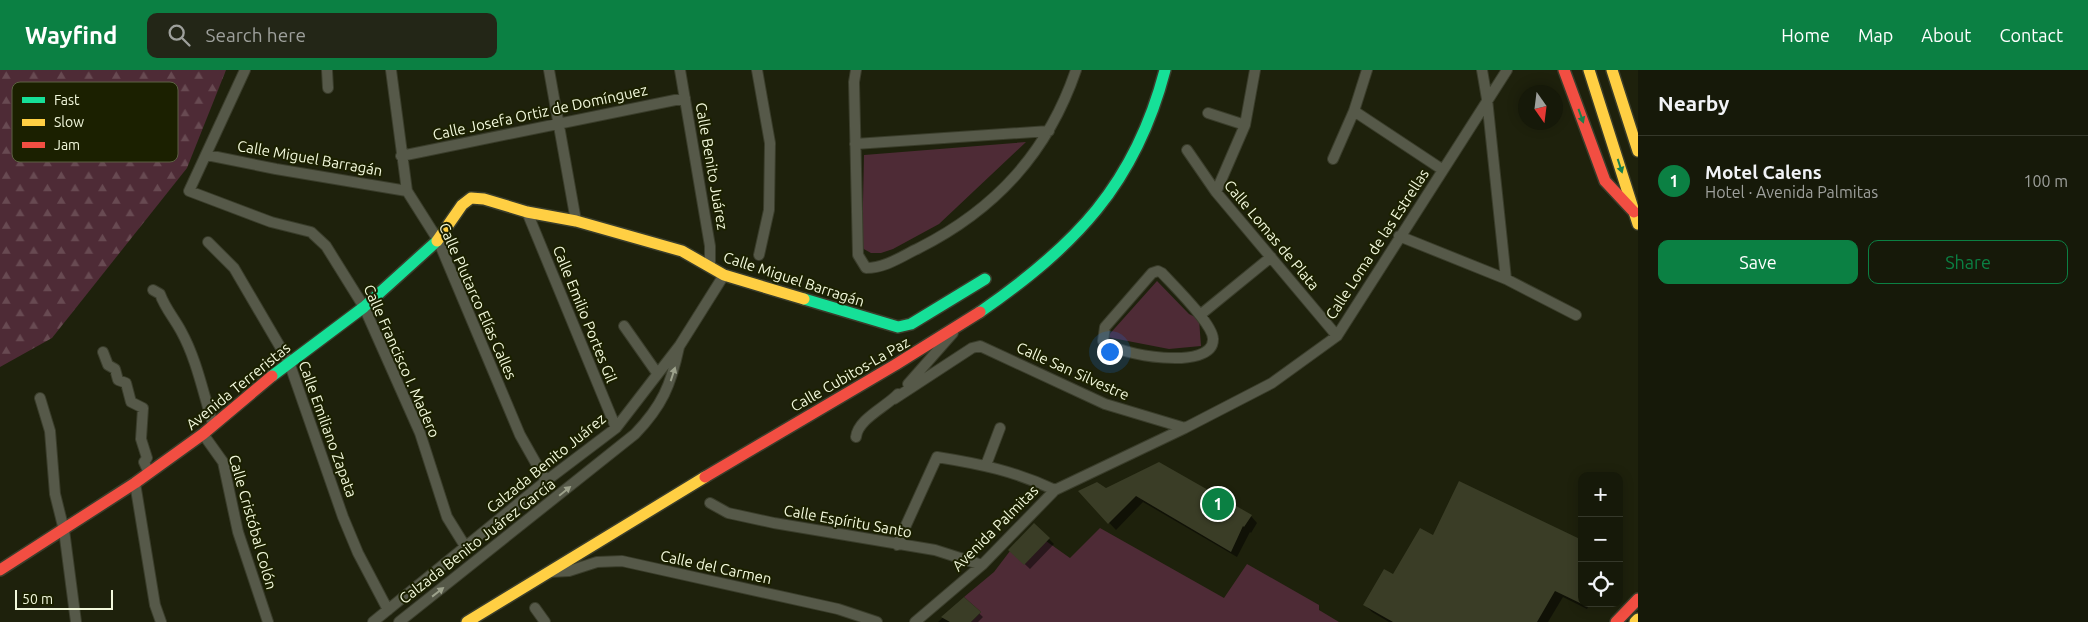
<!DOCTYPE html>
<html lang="en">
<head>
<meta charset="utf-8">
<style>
	:root { --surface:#161909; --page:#232617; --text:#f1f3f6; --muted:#9ea09c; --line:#35382a; --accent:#0b8043 }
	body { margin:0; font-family:Ubuntu,sans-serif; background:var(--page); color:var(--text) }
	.controls { position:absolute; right:15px; bottom:15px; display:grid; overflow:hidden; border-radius:10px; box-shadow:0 2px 12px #0003 }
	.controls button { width:45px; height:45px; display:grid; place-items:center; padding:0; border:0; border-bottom:1px solid var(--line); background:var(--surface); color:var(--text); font:25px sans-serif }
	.compass { position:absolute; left:1518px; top:15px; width:45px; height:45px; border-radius:50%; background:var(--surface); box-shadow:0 2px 12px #0003; rotate:166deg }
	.scale { position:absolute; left:15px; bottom:12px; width:98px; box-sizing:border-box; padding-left:5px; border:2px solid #f2f8dc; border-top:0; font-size:14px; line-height:18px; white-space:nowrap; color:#f2f8dc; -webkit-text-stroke:4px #1b2000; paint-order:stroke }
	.you { position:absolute; left:1109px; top:281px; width:18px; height:18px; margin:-12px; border:4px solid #fff; border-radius:50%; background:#1a73e8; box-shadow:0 0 0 8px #1a73e833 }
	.badge { display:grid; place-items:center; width:32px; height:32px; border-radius:50%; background:var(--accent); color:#fff; font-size:16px; font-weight:700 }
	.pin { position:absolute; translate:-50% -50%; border:2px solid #fff; box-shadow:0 1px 5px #0006 }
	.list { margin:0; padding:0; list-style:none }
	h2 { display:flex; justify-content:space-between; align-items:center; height:65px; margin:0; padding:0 20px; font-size:21px }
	h2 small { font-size:16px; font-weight:400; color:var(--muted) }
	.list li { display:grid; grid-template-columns:32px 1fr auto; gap:15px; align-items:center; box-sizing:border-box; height:90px; padding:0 20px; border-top:1px solid var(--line) }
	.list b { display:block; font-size:19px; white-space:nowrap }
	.list p { margin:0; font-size:16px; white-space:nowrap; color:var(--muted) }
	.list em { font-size:16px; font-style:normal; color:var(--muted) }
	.actions { display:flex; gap:10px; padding:15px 20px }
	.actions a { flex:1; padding:11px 0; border:1px solid var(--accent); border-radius:10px; text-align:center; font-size:18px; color:var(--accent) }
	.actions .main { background:var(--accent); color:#fff }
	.icon { flex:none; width:28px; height:28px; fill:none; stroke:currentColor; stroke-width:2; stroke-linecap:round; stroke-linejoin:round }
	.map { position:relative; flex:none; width:1638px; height:552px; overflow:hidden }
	header { display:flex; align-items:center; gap:30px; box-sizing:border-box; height:70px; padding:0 25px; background:var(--accent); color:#fff }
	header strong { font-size:24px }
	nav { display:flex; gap:28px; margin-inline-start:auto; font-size:18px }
	.search { width:350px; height:45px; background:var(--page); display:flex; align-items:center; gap:12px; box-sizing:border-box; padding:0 18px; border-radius:10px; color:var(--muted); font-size:19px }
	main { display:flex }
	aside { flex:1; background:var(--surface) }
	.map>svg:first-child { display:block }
	.green { fill:#4e2b36 }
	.forest { fill:url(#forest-firs) }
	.shadow { fill:#0007 }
	.building { fill:#3a3d26 }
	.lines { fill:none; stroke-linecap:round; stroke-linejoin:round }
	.street-casing { stroke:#3a3d2b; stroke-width:12 }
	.fast-casing { stroke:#3a3d2b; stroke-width:14 }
	.slow-casing { stroke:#3a3d2b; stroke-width:14 }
	.jam-casing { stroke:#3a3d2b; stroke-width:14 }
	.street { stroke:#565949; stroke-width:10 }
	.fast { stroke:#16e098; stroke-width:11 }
	.slow { stroke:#ffcf43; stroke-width:11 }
	.jam { stroke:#f24e42; stroke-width:11 }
	.oneway { fill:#18804c }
	.oneway2 { fill:#9ca18b }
	.labels { text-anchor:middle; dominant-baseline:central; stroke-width:4; stroke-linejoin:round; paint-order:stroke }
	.street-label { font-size:15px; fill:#f2f8dc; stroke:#1b2000 }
	.key { fill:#1b2000; stroke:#5c6142; stroke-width:1 }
	.key-label { font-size:14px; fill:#f2f8dc }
</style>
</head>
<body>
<header>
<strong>Wayfind</strong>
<div class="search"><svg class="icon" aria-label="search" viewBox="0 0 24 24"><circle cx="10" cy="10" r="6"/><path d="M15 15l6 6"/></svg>Search here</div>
<nav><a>Home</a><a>Map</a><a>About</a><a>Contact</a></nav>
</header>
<main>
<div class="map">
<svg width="1638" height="552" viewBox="0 0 1638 552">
	<defs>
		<pattern id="forest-firs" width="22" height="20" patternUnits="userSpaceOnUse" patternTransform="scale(1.25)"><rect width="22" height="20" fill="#4e2b36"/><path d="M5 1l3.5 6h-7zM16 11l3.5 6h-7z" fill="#684a52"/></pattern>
	</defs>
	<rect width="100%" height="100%" fill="#1e210c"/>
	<!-- green -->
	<path class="green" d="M1026,72L939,154L893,179L881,183H871L862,178L864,85Z
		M1157,211L1189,244L1199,249L1201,276L1169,279L1107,267Z
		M1100,458L1224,528L1247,494L1319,535V540L1339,552H971L981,542L964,527L994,502L1010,481L1046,471L1070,488Z"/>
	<!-- forest -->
	<path class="forest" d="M0,0H226L187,98L52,268L0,297Z"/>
	<!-- shadow -->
	<path class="shadow" d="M1460,412L1582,533H1590L1587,539L1563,527L1548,552H1389L1372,542L1364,534L1433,467Z
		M1106,420L1251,446L1257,453L1251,463L1250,462L1237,487L1143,432L1116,460L1080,422Z
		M1034,454L1054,474L1030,499L1010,480Z
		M964,529L983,547L978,552H938Z"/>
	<!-- building -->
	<path class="building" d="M1159,392L1252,445L1244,457L1243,456L1231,482L1136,426L1108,454L1078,421L1097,412L1106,418Z
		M1459,411L1582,470V534L1555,521L1537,552H1393L1363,535L1384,499L1393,504L1420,458L1433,465Z
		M1034,453L1050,468L1024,495L1008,480Z
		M964,527L981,542L971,552H950L941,547Z"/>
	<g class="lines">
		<!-- street casing -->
		<g class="street-casing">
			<path id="street" d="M245,0L189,121L271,152L311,162L326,176L364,237L420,363L447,447L465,476
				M327,0L328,18
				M391,0L407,121L438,170L520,365L546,411
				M549,0L576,151
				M680,0L710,176V197
				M757,0L770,73L769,140L759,185
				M856,0L854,12L858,185L866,198C886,198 902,186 919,178C996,139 1048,82 1076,0
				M1482,0L1487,29L1506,209
				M1354,41L1443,100
				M1208,43L1245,55
				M855,74L1049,61
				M1187,80L1216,122L1337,266
				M207,85L276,99L407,121
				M401,86L685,28
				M1333,89L1354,41L1367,0
				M1216,122L1245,55L1255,0
				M527,142L616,358
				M1399,166L1506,209L1576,245
				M208,172L234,198L289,292L343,447L358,483L388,540
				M1158,201L1162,203C1173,215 1213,254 1213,269C1214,302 1116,285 1103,271L1105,257L1152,203Z
				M153,220L160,224C165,238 174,248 181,261C197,290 203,323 213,354
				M1200,245L1271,187
				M624,256L657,303
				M103,282L108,295L115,299L118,310L126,313L131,332L143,338L141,369L147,388L144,392L149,403
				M908,314L953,263
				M40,328L50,361L55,424L64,460L76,552
				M894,329L972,278L980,276L1105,334L1185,358
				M203,364L223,392L238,462L268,552
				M856,367C858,349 886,337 898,324
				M986,395L1000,358
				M135,413L155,535L161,552
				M710,433L728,443L774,453L935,480L982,495
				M897,475L937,387C981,394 1014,401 1055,420
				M550,502L569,501L597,492L622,491L838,539L877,552
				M535,538L545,552
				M373,552L546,411L616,358L680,275L724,205
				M399,552L635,364C662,336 671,315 679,277
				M915,552L982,495L1055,420L1185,358L1272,313L1337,266L1507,0"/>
		</g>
		<!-- fast casing -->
		<g class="fast-casing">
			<path id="fast" d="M804,229L898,257L911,254L985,209
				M980,242C1075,176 1135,115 1165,0
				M272,306L364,237L437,171"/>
		</g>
		<!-- slow casing -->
		<g class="slow-casing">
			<path id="slow" d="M1589,0L1638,154
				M1612,0L1638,81
				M437,171L462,135L471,128L484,129L527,142L576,151L682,181L724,205L804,229
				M467,552L705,407
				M1635,552L1638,549"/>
		</g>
		<!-- jam casing -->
		<g class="jam-casing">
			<path id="jam" d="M1564,0L1605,111L1634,142
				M705,407L895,295L980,242
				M0,500L135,413L203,364L272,306
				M1616,552L1638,529"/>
		</g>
		<!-- street -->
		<use href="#street" class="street"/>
		<!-- fast -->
		<use href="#fast" class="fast"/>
		<!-- slow -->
		<use href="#slow" class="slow"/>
		<!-- jam -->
		<use href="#jam" class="jam"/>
	</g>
	<!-- one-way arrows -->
	<defs><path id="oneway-solid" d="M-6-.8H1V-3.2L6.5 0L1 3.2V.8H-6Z" transform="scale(1.25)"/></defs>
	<g class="oneway">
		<use href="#oneway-solid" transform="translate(1581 46) rotate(70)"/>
		<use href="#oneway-solid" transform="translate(1620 96) rotate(72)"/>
	</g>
	<g class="oneway2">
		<use href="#oneway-solid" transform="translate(673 304) rotate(-72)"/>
		<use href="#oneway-solid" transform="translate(565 421) rotate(-39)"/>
		<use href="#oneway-solid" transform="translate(438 522) rotate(-38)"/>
	</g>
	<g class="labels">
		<!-- street labels -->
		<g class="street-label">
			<text transform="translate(540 42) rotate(-12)">Calle Josefa Ortiz de Domínguez</text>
			<text transform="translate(310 88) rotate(10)">Calle Miguel Barragán</text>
			<text transform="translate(712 96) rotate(80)">Calle Benito Juárez</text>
			<text transform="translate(1272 165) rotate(50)">Calle Lomas de Plata</text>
			<text transform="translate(1377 174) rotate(-57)">Calle Loma de las Estrellas</text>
			<text transform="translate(794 209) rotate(18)">Calle Miguel Barragán</text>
			<text transform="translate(478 231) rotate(66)">Calle Plutarco Elías Calles</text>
			<text transform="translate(585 244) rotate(68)">Calle Emilio Portes Gil</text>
			<text transform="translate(402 291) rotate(66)">Calle Francisco I. Madero</text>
			<text transform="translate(1073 301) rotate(24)">Calle San Silvestre</text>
			<text transform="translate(850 304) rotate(-30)">Calle Cubitos-La Paz</text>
			<text transform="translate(238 316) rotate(-39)">Avenida Terreristas</text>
			<text transform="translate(328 359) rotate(70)">Calle Emiliano Zapata</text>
			<text transform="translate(546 393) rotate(-39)">Calzada Benito Juárez</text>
			<text transform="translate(848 451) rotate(10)">Calle Espíritu Santo</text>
			<text transform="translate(253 452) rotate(74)">Calle Cristóbal Colón</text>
			<text transform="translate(995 458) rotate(-45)">Avenida Palmitas</text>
			<text transform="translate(477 471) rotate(-38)">Calzada Benito Juárez García</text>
			<text transform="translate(716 497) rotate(12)">Calle del Carmen</text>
		</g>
	</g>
	<!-- legend -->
	<rect x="12" y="12" width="166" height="80" rx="8" class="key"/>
	<rect x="22" y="27" width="23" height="6" fill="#16e098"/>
	<rect x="22" y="49" width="23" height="7" fill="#ffcf43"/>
	<rect x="22" y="72" width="23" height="6" fill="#f24e42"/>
	<g class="key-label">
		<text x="54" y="35">Fast</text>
		<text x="54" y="57">Slow</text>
		<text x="54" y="80">Jam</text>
	</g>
</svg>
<div class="controls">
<button>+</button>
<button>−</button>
<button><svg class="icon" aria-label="locate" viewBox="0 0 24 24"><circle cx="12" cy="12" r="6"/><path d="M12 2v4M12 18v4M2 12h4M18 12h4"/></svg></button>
</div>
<svg class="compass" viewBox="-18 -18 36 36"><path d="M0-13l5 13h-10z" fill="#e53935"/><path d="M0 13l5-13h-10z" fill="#9ea09c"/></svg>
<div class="scale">50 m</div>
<div class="you"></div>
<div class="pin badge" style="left:1218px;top:434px">1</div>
</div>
<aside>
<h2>Nearby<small></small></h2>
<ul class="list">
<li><span class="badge">1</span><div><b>Motel Calens</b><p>Hotel · Avenida Palmitas</p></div><em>100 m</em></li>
</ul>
<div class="actions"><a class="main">Save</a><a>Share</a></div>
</aside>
</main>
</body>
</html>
